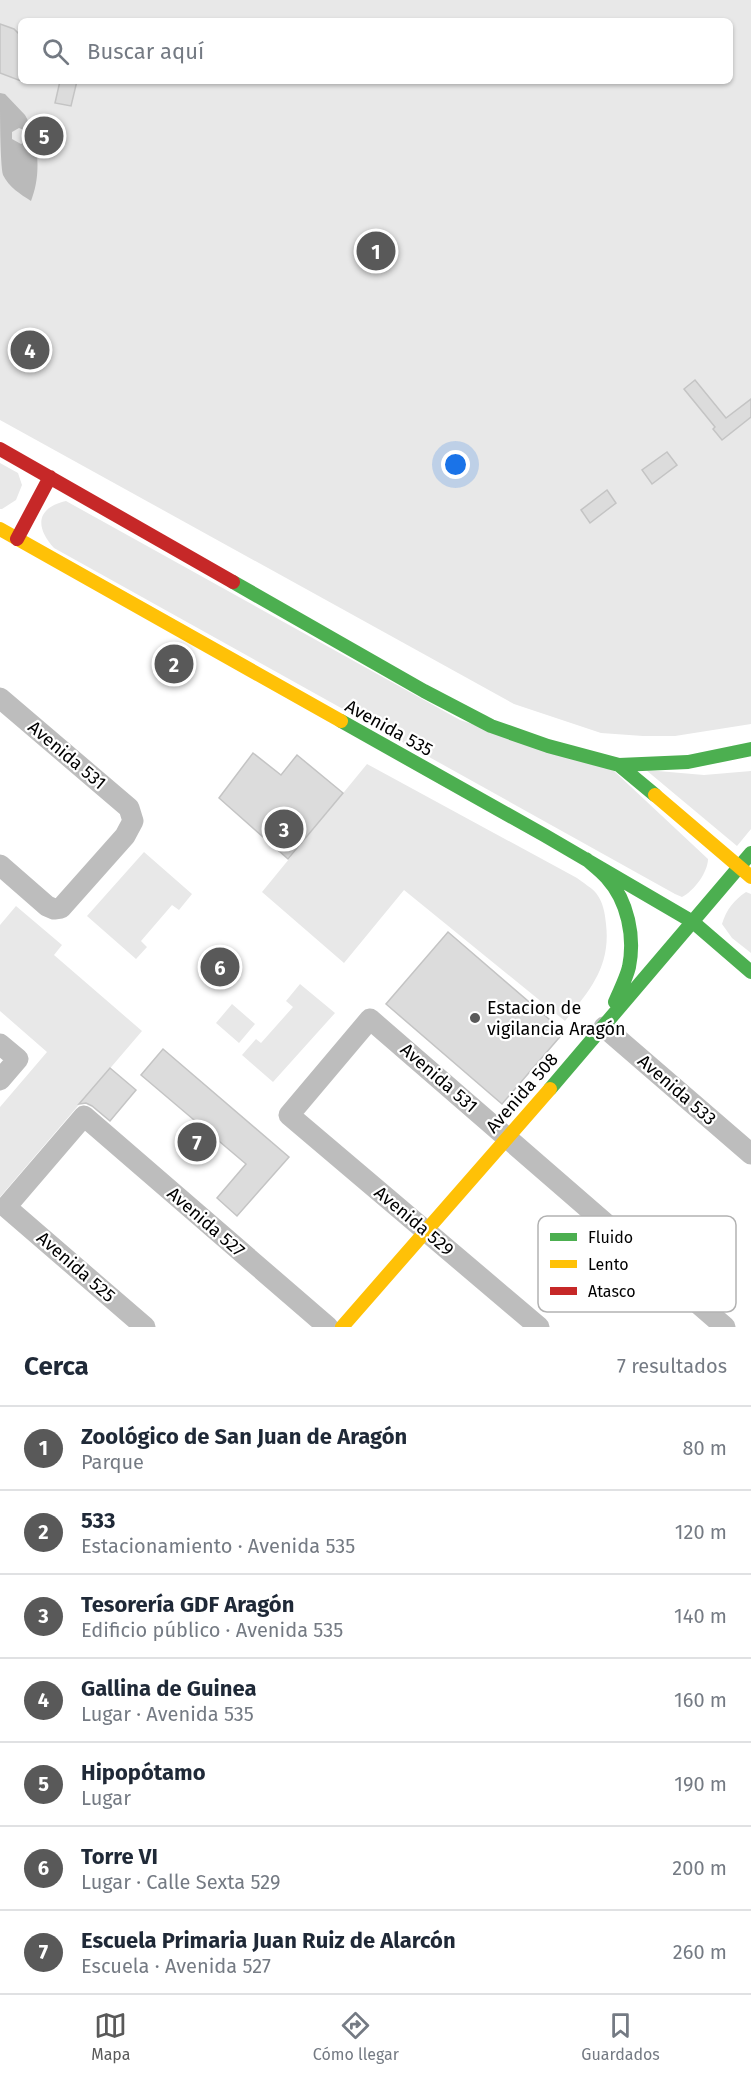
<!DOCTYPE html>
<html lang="es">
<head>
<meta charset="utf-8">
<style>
	:root { --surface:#fff; --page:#f2f2f3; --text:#1f2937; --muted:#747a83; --line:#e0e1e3; --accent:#595959 }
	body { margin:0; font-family:"Fira Sans",sans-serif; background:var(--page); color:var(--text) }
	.you { position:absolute; left:456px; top:465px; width:21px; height:21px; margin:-15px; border:4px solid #fff; border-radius:50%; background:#1a73e8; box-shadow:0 0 0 9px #1a73e833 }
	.badge { display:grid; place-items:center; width:39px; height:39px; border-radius:50%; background:var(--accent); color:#fff; font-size:20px; font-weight:700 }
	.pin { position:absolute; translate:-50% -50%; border:3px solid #fff; box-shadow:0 2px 6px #0006 }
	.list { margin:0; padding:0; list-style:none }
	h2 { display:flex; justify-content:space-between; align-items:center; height:78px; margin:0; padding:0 24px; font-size:26px }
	h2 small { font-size:20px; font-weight:400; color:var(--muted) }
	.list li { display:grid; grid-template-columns:39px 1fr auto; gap:18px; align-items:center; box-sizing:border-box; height:84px; padding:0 24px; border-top:2px solid var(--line) }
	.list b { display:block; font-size:22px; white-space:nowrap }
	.list p { margin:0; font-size:20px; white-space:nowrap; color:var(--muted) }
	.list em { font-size:20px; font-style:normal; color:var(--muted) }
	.icon { flex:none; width:33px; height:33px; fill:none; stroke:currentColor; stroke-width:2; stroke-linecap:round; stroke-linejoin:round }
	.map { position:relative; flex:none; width:751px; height:1327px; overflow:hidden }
	.search { position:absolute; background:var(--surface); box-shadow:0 2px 4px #0004; left:18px; right:18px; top:18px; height:66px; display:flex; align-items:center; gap:15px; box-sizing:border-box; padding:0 21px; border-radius:9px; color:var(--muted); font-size:22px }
	.sheet { height:666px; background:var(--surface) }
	nav { display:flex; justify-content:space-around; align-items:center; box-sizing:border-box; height:84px; border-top:2px solid var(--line); background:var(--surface); font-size:16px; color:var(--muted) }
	nav a { display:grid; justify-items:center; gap:3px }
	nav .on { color:var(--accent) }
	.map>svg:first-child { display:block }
	.green { fill:#e8e8e8; fill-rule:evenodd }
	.water { fill:#bababa }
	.building { fill:#dcdcdc; stroke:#c4c4c4; stroke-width:1.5 }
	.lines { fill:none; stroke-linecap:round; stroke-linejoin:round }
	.street { stroke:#bdbdbd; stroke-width:21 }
	.fast { stroke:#4caf50; stroke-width:14 }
	.slow { stroke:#ffc107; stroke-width:14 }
	.jam { stroke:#c62828; stroke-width:14 }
	.poi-dot { fill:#595959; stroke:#fff; stroke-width:2 }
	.labels { text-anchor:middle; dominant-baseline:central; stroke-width:4.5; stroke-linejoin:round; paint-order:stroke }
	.street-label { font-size:18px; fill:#000; stroke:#fff }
	.poi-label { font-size:18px; fill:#000; stroke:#fff; text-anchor:start }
	.key { fill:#fff; stroke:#b2b2b2; stroke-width:1.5 }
	.key-label { font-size:16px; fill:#000 }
</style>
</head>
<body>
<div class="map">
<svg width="751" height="1327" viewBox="0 0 751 1327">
	<rect width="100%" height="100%" fill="#fff"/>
	<!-- green -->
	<path class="green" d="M0,0H751V724L675,736H643L601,733L514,704L0,420ZM21,21H730V81H21Z
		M0,463L18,473L22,485L16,500L2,509H0Z
		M66,501L460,720L614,771L708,859C708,872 694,891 682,897L675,894L54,548C35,527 36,508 66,501Z
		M367,764L577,878C583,883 591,887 596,893C603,902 605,913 606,924C611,966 590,990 565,1021L404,890L344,963L262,892Z
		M646,770L704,775L751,771V829L737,846Z
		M144,852L192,894L179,910L172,905L141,941L147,947L136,959L87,916Z
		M746,892L751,894V953L732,938L722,924C726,910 734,900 746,892Z
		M16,906L62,945L54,955L142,1031L0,1197V1107L47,1052L0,1011V925Z
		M300,984L335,1013L273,1082L242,1055L256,1039L261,1043L293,1007L286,1001Z
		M232,1004L255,1024L239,1043L216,1023Z"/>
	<!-- water -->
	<path class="water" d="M0,93L5,94L25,115L33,130L26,131L19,128L12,132V139L21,144L26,142L29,136L35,135C38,159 40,178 31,201C20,194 9,187 3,175C0,162 0,111 0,93Z"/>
	<!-- building -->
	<path class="building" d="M0,24L14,29L21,36V81L0,73Z
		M60,81H77L71,106L55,103Z
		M695,380L726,418L751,399V417L722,440L713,429L715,427L684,389Z
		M667,452L677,465L652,484L642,470Z
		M607,490L616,503L590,523L581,510Z
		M253,753L281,775L297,755L343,793L288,859L219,798Z
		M448,932L564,1032L502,1104L386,1004Z
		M163,1049L289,1157L237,1216L217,1198L246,1164L141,1075Z
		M110,1068L136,1090L110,1121L92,1106L86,1103L79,1104Z"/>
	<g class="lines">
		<!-- street -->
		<path class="street" d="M0,698L129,808L133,821L125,836L61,908L54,909L47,906L0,865
			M604,1027L751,1154
			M0,1044L18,1059L0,1080
			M145,1327L6,1207L84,1116L328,1327
			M539,1327L289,1115L370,1019L725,1327"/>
		<!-- fast -->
		<path class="fast" d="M233,582L424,691L491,726L548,746L619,765L655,795
			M341,721L544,835L693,922L751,972
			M619,765L688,762L751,749
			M586,859C593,865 601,871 607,878C628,901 635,937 629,967C626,979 620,990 615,1002
			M550,1089L751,853"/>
		<!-- slow -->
		<path class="slow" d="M0,529L341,721
			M655,795L751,877
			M342,1327L550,1089"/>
		<!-- jam -->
		<path class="jam" d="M0,449L233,582
			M17,539L50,477"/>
	</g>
	<!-- markers -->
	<circle class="poi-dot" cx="475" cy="1018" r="6"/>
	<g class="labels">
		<!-- street labels -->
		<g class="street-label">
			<text transform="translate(389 728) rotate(29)">Avenida 535</text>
			<text transform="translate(67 755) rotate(40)">Avenida 531</text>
			<text transform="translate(439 1078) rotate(41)">Avenida 531</text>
			<text transform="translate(677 1090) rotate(41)">Avenida 533</text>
			<text transform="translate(522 1093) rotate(-49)">Avenida 508</text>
			<text transform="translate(414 1221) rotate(40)">Avenida 529</text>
			<text transform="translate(206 1222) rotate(41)">Avenida 527</text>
			<text transform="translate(76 1267) rotate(41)">Avenida 525</text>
		</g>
		<!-- poi labels -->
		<g class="poi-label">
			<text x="487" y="1008">Estacion de<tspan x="487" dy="21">vigilancia Aragón</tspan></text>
		</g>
	</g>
	<!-- legend -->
	<rect x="538" y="1216" width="198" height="96" rx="9" class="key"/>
	<rect x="550" y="1233" width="27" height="8" fill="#4caf50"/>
	<rect x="550" y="1260" width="27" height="8" fill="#ffc107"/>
	<rect x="550" y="1287" width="27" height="8" fill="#c62828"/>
	<g class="key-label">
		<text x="588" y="1243">Fluido</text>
		<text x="588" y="1270">Lento</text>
		<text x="588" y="1297">Atasco</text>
	</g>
</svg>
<div class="you"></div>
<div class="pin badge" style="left:376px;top:251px">1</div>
<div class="pin badge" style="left:174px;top:664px">2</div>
<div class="pin badge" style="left:284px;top:829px">3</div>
<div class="pin badge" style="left:30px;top:350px">4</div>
<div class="pin badge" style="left:44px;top:136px">5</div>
<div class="pin badge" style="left:220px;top:967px">6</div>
<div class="pin badge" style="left:197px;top:1142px">7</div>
<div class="search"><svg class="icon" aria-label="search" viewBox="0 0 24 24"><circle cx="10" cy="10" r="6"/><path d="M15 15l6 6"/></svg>Buscar aquí</div>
</div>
<section class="sheet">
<h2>Cerca<small>7 resultados</small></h2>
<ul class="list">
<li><span class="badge">1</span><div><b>Zoológico de San Juan de Aragón</b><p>Parque</p></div><em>80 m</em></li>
<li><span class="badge">2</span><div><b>533</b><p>Estacionamiento · Avenida 535</p></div><em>120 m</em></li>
<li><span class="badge">3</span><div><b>Tesorería GDF Aragón</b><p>Edificio público · Avenida 535</p></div><em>140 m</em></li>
<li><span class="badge">4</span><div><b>Gallina de Guinea</b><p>Lugar · Avenida 535</p></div><em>160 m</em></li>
<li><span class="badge">5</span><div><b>Hipopótamo</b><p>Lugar</p></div><em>190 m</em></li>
<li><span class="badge">6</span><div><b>Torre VI</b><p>Lugar · Calle Sexta 529</p></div><em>200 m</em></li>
<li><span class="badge">7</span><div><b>Escuela Primaria Juan Ruiz de Alarcón</b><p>Escuela · Avenida 527</p></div><em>260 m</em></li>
</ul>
</section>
<nav>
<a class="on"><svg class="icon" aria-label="map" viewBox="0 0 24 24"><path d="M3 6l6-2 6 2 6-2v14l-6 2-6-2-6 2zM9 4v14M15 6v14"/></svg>Mapa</a>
<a><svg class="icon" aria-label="directions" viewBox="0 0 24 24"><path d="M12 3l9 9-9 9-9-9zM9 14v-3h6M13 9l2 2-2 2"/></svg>Cómo llegar</a>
<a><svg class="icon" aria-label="saved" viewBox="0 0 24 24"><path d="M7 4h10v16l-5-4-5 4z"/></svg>Guardados</a>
</nav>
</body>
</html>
